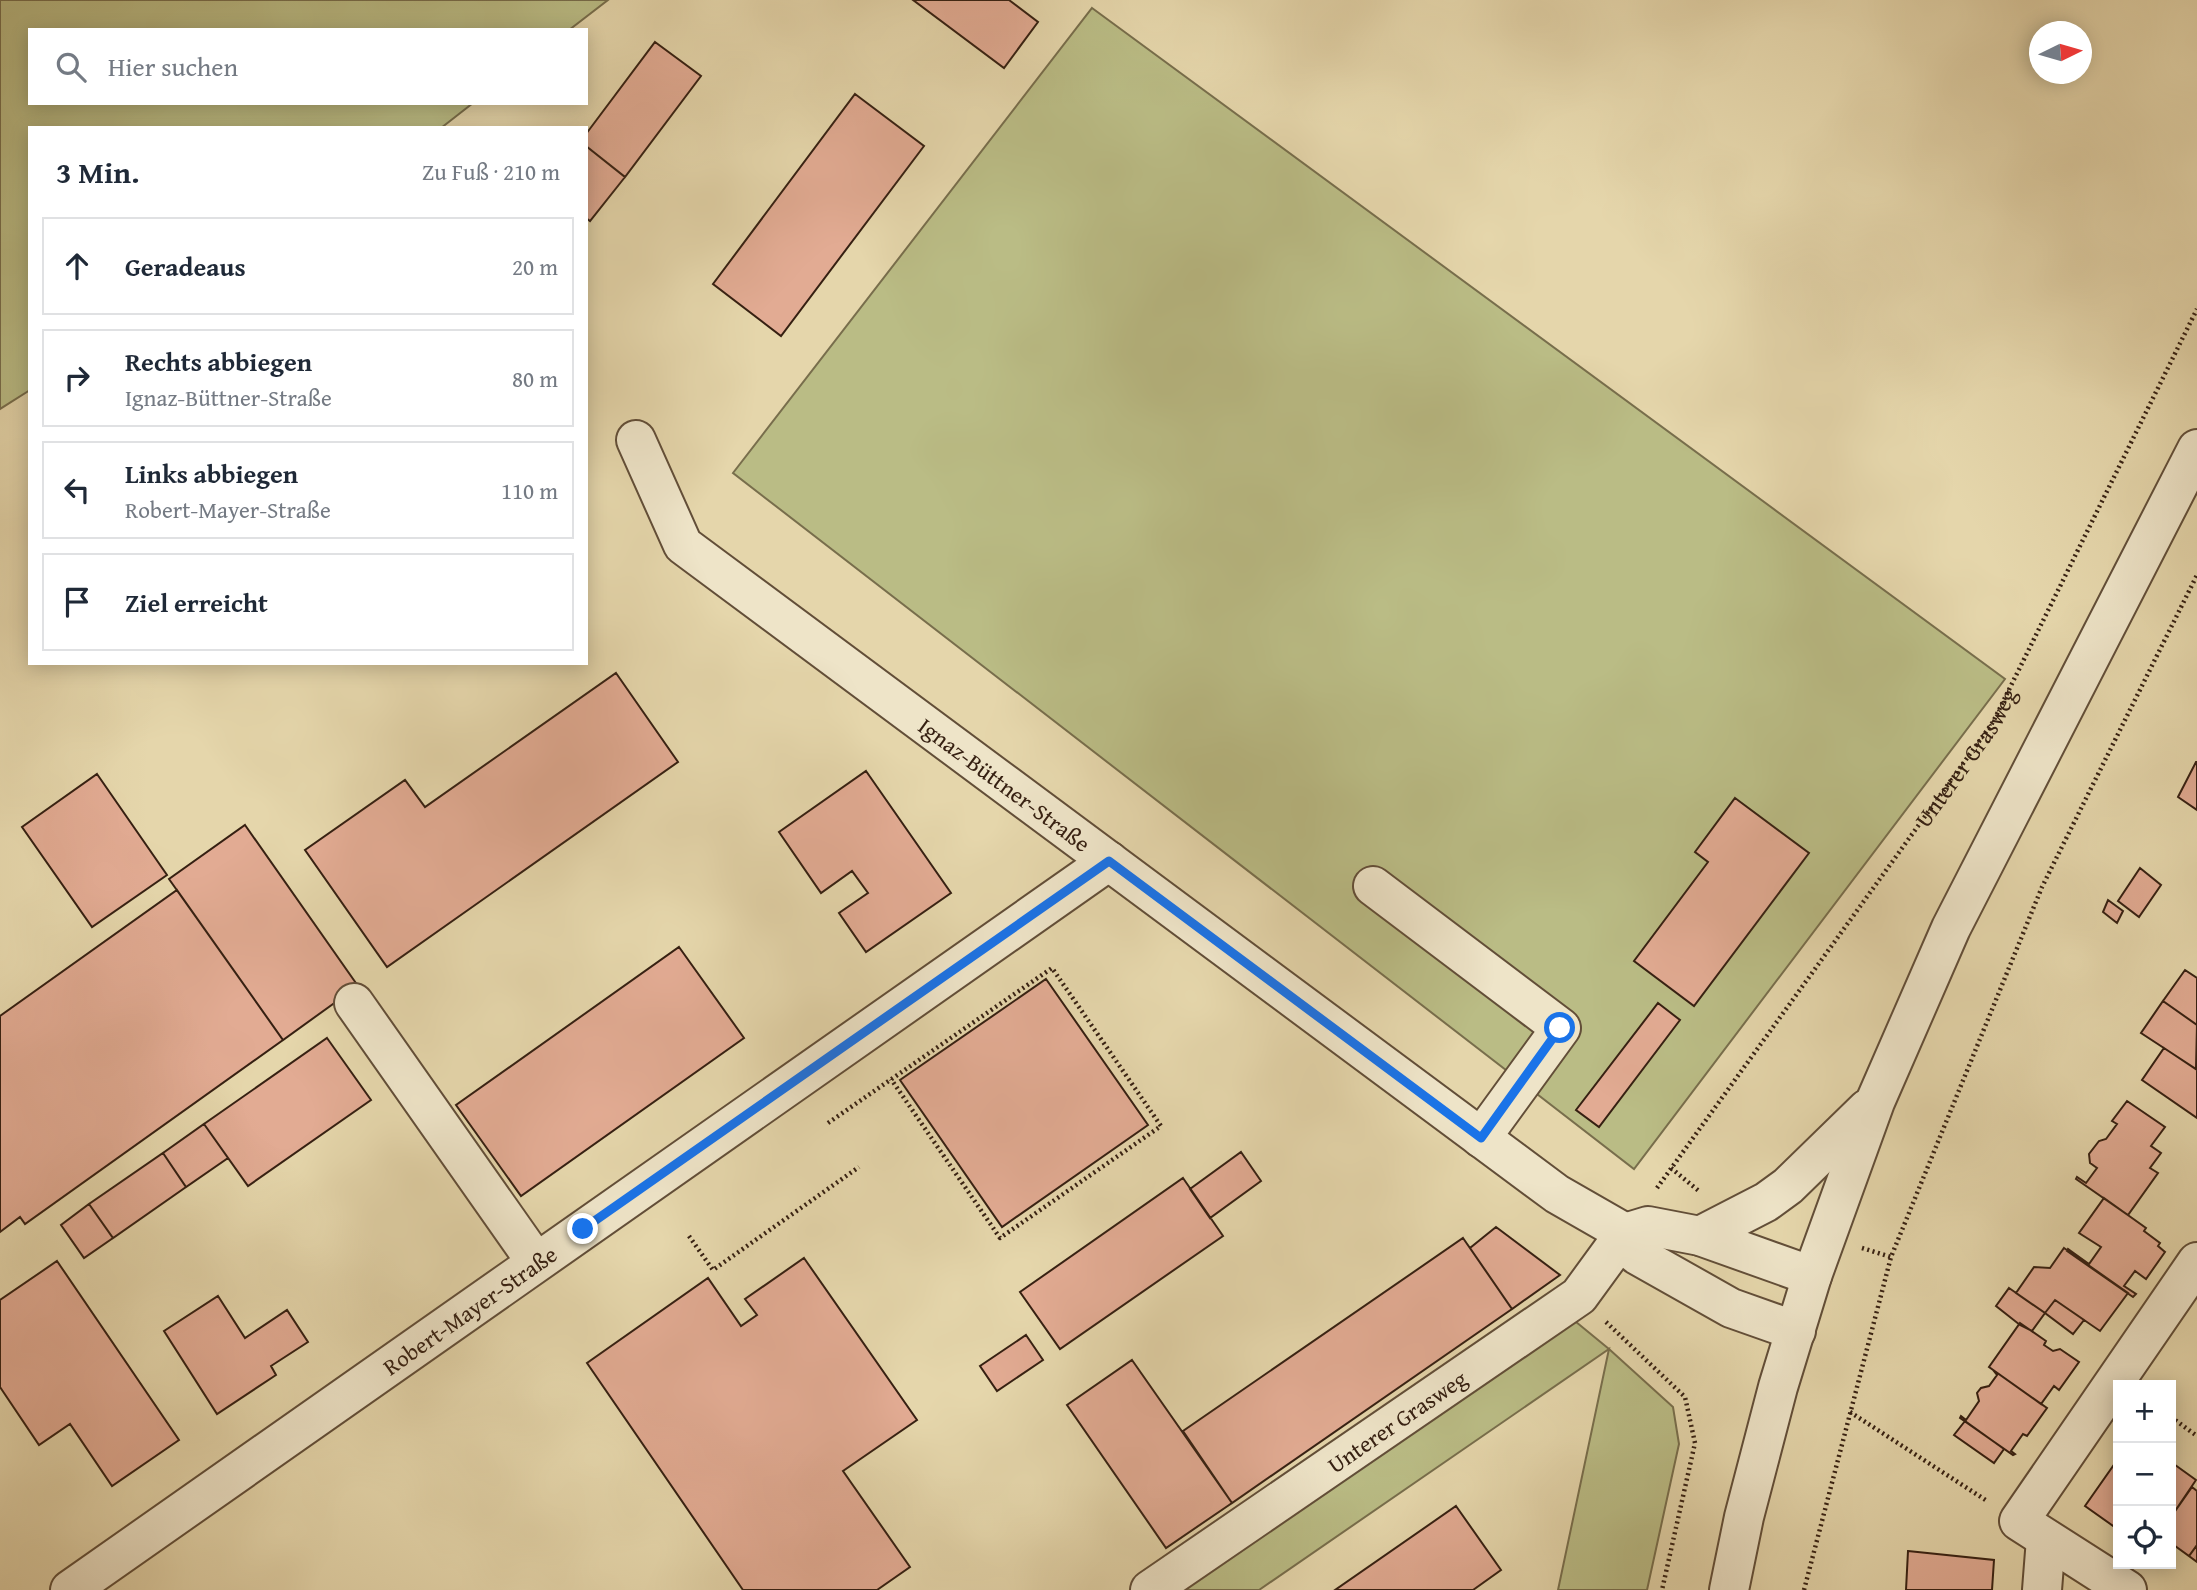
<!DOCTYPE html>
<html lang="de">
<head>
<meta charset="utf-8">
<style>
	:root { --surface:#fff; --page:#f2f2f3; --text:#1f2937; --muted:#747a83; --line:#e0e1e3 }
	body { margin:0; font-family:"Gentium Book Plus",serif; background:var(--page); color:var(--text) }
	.controls { position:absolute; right:21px; bottom:21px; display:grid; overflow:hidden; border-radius:0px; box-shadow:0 4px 18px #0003 }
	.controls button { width:63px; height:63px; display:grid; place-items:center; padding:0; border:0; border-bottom:2px solid var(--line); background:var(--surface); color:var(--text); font:35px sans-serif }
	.compass { position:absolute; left:2029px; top:21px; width:63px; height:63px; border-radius:50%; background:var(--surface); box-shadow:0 4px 18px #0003; rotate:85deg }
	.stop { position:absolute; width:21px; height:21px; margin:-16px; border:5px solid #1a73e8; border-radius:50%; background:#fff }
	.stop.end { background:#1a73e8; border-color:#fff; box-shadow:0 2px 7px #0008 }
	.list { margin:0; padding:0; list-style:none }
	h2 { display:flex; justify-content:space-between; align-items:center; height:91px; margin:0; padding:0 28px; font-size:30px }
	h2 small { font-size:23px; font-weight:400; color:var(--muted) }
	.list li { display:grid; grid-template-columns:46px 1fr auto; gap:21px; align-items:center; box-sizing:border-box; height:98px; margin:0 14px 14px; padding:0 14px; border:2px solid var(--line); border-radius:0px }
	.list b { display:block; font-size:26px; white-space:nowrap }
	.list p { margin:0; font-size:23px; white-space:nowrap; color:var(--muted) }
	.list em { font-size:23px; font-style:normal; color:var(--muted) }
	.icon { flex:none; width:38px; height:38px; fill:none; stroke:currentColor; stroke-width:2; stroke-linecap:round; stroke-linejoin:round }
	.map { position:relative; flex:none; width:2197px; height:1590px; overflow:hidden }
	.search { position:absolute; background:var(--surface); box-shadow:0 4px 18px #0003; left:28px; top:28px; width:560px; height:77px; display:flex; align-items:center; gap:18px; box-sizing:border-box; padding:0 24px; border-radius:0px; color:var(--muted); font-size:26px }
	.panel { position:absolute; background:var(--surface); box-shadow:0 4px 18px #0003; left:28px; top:126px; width:560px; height:539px; border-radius:0px }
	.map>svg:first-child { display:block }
	.green { fill:#babc85; stroke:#786e4c; stroke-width:2 }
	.building { fill:#e2ab93; stroke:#362012; stroke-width:2 }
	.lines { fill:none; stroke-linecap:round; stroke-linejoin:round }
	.minor-casing { stroke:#624e38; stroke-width:42 }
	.path { stroke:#362012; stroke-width:4.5; stroke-dasharray:2 3.5; stroke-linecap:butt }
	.minor { stroke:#eee4c8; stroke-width:38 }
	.route { stroke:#1a73e8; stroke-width:9 }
	.labels { text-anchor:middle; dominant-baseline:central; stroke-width:7; stroke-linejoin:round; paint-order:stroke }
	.street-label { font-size:23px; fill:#362012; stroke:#eee4c8 }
</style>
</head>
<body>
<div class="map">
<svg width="2197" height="1590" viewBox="0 0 2197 1590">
	<rect width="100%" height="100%" fill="#e5d6ab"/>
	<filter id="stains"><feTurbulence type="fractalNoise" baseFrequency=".00286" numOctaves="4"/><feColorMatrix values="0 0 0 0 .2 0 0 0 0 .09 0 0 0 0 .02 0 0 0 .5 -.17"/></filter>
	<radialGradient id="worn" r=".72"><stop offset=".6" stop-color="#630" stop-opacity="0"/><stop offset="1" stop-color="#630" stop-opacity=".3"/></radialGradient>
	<!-- green -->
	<path class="green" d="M0,0H608L569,30H30V103H473L441,128H30V390L0,409Z
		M1092,8L2005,679L1634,1169L733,473Z
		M1570,1317L1609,1349L1673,1407L1679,1444L1647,1590H1558L1609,1349L1259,1590H1174Z"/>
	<!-- building -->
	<path class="building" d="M913,0H1009L1038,22L1004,68Z
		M655,42L701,76L625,177L586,146V134Z
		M855,94L924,146L781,336L713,284Z
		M586,146L625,177L590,221L586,218Z
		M616,673L678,762L387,967L305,850L405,780L425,807Z
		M2196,762H2197V810L2178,797Z
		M866,771L951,893L866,952L839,913L868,893L852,871L821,893L779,832Z
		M97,774L167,875L92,927L22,827Z
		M1735,798L1809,853L1694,1006L1634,961L1708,862L1695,852Z
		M245,825L358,986L283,1040L169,879Z
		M2140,868L2161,885L2139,917L2118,901Z
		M177,890L283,1040L25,1224L20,1217L0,1232V1016Z
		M2108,900L2123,911L2117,923L2103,912Z
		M679,947L744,1038L521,1196L456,1105Z
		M2185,970L2197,978V1025L2163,1001Z
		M1046,979L1148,1125L1002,1227L900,1080Z
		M2163,1001L2197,1025L2196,1069L2141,1033Z
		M1658,1003L1680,1020L1599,1127L1576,1110Z
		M327,1038L371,1100L248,1186L204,1124Z
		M2164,1048L2197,1070V1118L2142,1080Z
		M2127,1101L2165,1127L2151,1146L2161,1153L2150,1168L2158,1173L2128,1215L2076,1179L2077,1177L2086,1183L2097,1168L2090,1163L2089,1154L2099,1141L2106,1139L2117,1124L2112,1121Z
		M204,1124L228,1158L186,1187L163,1153Z
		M1241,1152L1261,1181L1210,1218L1190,1189Z
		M163,1153L186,1187L113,1238L89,1204Z
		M1183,1178L1223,1236L1060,1349L1020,1292Z
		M2104,1198L2146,1228L2144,1231L2160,1243L2158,1246L2165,1252L2146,1279L2135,1271L2124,1286L2136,1294L2133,1297L2067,1251L2068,1249L2089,1264L2101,1247L2079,1233Z
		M89,1204L113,1238L84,1258L61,1225Z
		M1496,1227L1560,1275L1512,1309L1470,1248Z
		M1463,1238L1512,1309L1232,1503L1183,1431Z
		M2064,1248L2128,1293L2100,1331L2055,1300L2045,1313L2016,1293L2034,1267L2050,1268Z
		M804,1258L917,1420L843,1471L910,1567L877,1590H743L587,1363L708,1278L741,1326L757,1315L745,1299Z
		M57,1261L179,1440L112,1486L70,1424L39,1445L0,1387V1300Z
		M2009,1288L2045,1313L2032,1331L2020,1325L1996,1306Z
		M218,1296L245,1338L287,1310L308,1342L271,1366L276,1375L217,1414L164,1331Z
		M2055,1300L2084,1320L2073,1334L2045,1313Z
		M2020,1323L2046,1341L2044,1345L2053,1351L2060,1349L2079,1362L2059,1390L2054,1386L2041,1404L1989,1367Z
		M1026,1335L1043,1360L997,1391L980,1366Z
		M1132,1360L1232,1503L1166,1548L1067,1405Z
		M1993,1370L2047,1408L2027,1436L2023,1434L2011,1451L2015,1454L2013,1455L1960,1418L1961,1416L1966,1420L1979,1401L1977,1393L1981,1388L1989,1386L1997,1375Z
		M1965,1421L2004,1449L1994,1463L1954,1435Z
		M2118,1459V1525L2116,1528L2085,1506Z
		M2171,1462L2196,1480L2171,1517Z
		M2192,1487L2197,1491V1545L2189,1556L2171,1543V1517Z
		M1456,1506L1501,1570L1473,1590H1335Z
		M2197,1545V1562L2189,1556Z
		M1908,1551L1994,1560L1992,1590H1906Z"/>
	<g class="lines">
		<!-- minor casing -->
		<g class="minor-casing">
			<g id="minor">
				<path id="s2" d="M636,440L683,545L1557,1194L1625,1233L1637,1255L1731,1308L1796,1331"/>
				<path d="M1373,886L1561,1028L1481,1138"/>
				<path d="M354,1003L536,1262"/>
				<path d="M1625,1233L1648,1226L1700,1236L1812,1276"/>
				<path d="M1700,1236L1766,1202L1788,1186L1867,1109"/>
				<path id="s3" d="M70,1590L1109,861"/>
				<path id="s4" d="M1150,1590L1579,1296L1625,1233"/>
				<path d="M1729,1590L1744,1517L1778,1387L1812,1276L1875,1102L1951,928L2197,449"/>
				<path d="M2042,1590L2046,1539"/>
				<path d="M2127,1590L2019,1521L2197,1262"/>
			</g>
		</g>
		<!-- path -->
		<g class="path">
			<path d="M828,1123L1052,968L1161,1126L1000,1238L891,1079"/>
			<path d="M1671,1168L1700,1192"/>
			<path id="s1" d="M1657,1188L1993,722L2197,309"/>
			<path d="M689,1236L713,1270L859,1167"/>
			<path d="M1862,1248L1891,1257"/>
			<path d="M1606,1322L1685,1397L1695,1443L1662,1590"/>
			<path d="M1850,1412L1987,1501"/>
			<path d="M2171,1417L2197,1436"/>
			<path d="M1804,1590L1891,1257L2042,887L2197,575"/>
		</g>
		<!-- minor -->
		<use href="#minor" class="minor"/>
	</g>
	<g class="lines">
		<!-- route -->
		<path class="route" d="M583,1229L1109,861L1481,1138L1560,1028"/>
	</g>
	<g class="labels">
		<!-- street labels -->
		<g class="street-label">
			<text stroke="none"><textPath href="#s1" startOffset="530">Unterer Grasweg</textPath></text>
			<text stroke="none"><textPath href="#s2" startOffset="516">Ignaz-Büttner-Straße</textPath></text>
			<text stroke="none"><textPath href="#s3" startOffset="488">Robert-Mayer-Straße</textPath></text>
			<text stroke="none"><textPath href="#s4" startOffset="299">Unterer Grasweg</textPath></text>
		</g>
	</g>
	<rect width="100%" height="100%" filter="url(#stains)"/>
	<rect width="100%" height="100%" fill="url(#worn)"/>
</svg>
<div class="controls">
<button>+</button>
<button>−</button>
<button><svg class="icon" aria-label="locate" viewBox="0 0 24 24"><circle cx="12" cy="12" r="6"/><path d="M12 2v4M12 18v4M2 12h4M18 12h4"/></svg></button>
</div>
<svg class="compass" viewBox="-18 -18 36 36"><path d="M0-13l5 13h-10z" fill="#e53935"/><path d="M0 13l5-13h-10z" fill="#747a83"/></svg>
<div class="stop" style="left:1560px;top:1028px"></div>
<div class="stop end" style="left:583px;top:1229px"></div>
<div class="search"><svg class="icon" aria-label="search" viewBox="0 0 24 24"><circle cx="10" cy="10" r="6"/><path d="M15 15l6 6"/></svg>Hier suchen</div>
<section class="panel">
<h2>3 Min.<small>Zu Fuß · 210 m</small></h2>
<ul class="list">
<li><svg class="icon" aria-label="ahead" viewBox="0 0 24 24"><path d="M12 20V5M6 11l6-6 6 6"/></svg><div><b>Geradeaus</b></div><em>20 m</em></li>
<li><svg class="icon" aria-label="right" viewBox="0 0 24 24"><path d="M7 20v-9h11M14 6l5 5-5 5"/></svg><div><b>Rechts abbiegen</b><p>Ignaz-Büttner-Straße</p></div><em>80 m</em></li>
<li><svg class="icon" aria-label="left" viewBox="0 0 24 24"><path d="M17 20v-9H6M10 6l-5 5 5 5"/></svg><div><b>Links abbiegen</b><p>Robert-Mayer-Straße</p></div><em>110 m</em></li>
<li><svg class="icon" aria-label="arrive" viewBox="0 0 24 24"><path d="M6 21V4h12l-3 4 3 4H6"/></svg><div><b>Ziel erreicht</b></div></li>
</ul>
</section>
</div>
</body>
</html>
